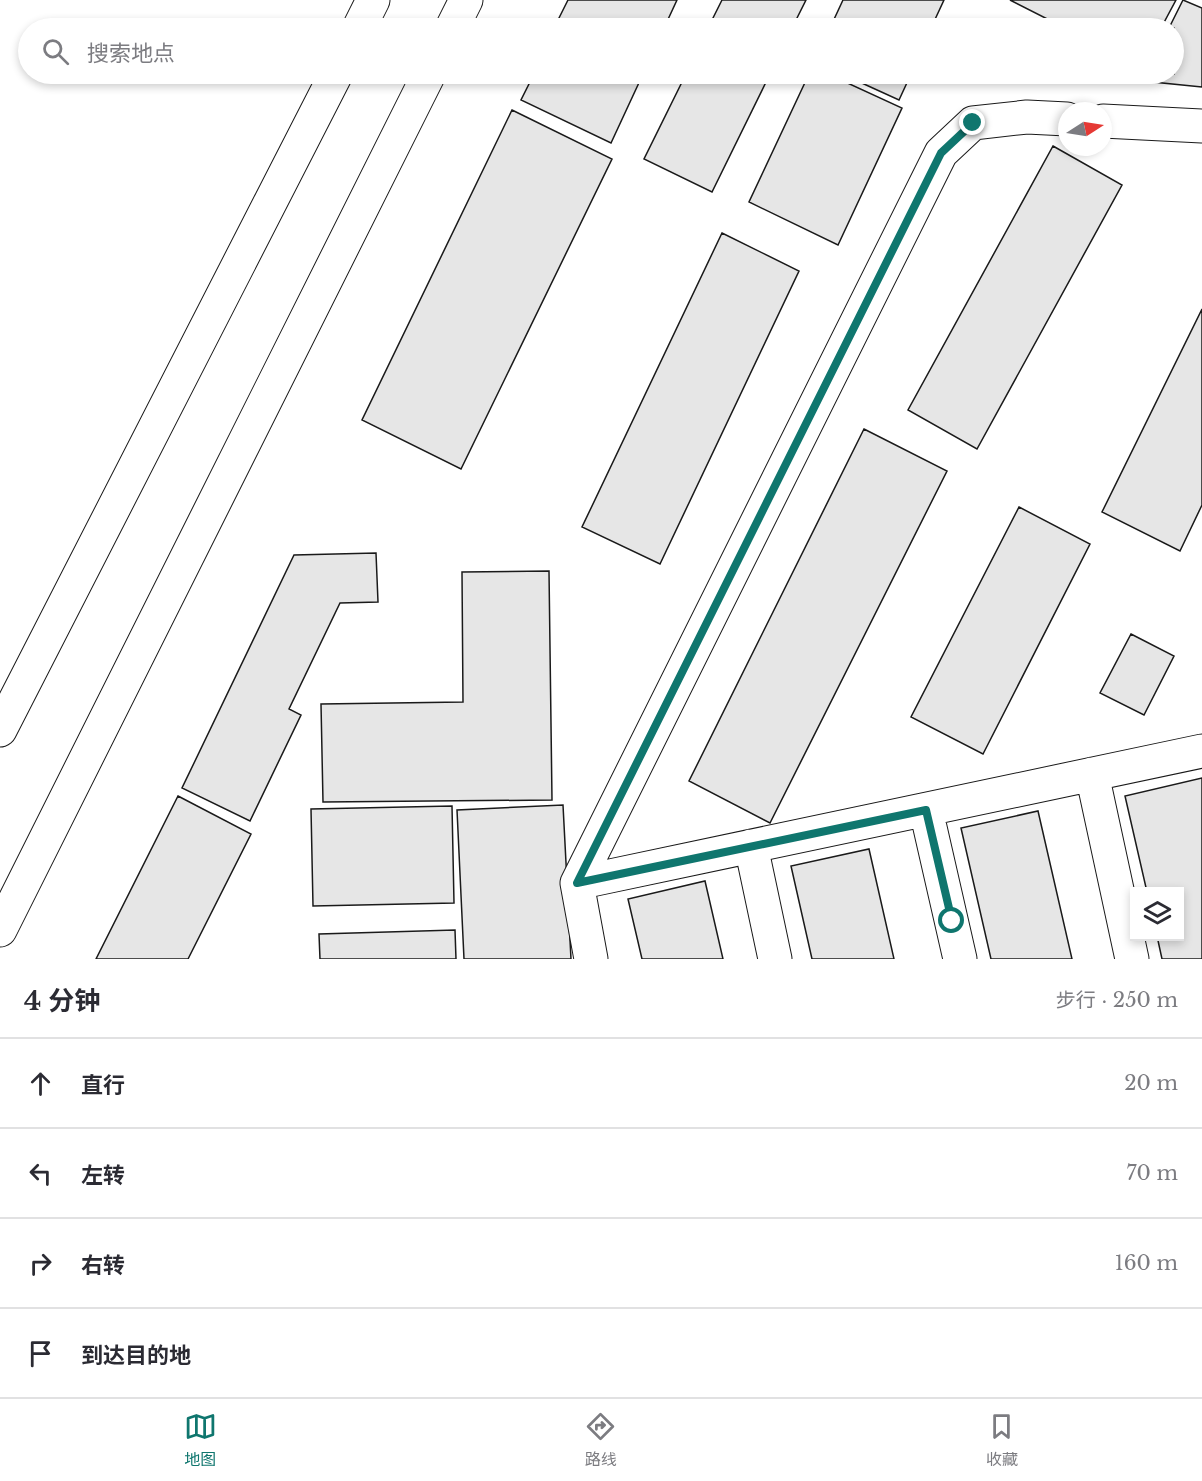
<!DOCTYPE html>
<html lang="zh">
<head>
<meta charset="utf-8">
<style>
	:root { --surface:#fff; --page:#f7f7f7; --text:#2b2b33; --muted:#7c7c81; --line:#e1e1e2; --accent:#0f766e }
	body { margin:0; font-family:"Libre Baskerville","Noto Sans SC",serif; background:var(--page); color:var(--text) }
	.controls { position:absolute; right:18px; bottom:18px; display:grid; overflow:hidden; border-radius:0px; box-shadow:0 3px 9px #0003 }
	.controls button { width:54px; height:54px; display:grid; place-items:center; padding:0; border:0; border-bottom:2px solid var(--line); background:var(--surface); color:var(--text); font:30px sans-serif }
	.compass { position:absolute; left:1058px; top:102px; width:54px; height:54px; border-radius:50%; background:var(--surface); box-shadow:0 3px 9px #0003; rotate:78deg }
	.stop { position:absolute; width:18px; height:18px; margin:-14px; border:4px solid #0f766e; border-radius:50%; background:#fff }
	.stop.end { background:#0f766e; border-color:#fff; box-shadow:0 2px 6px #0008 }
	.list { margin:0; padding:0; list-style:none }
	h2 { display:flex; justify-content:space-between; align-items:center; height:78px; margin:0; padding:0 24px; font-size:26px }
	h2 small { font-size:20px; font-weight:400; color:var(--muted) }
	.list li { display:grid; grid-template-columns:39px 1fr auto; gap:18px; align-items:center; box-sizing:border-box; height:90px; padding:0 24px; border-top:2px solid var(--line) }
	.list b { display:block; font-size:22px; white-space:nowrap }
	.list em { font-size:20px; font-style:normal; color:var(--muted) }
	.icon { flex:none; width:33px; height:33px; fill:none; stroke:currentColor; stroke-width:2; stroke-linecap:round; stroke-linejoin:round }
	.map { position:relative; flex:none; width:1202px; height:959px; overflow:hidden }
	.search { position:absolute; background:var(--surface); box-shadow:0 3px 9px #0003; left:18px; right:18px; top:18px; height:66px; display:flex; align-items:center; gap:15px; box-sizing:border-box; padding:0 21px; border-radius:33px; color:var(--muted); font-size:22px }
	.sheet { height:438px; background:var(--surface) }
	nav { display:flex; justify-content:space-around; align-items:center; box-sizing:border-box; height:84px; border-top:2px solid var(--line); background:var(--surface); font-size:16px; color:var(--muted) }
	nav a { display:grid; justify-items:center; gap:3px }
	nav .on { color:var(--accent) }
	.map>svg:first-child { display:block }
	.building { fill:#e6e6e6; stroke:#1a1a1a; stroke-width:1.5 }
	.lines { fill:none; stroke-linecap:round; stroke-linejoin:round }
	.minor-casing { stroke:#1a1a1a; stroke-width:35 }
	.major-casing { stroke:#1a1a1a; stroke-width:35 }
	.minor { stroke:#fff; stroke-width:33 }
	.major { stroke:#fff; stroke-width:33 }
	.route { stroke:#0f766e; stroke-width:8 }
</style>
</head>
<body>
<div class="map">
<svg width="1202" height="959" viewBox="0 0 1202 959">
	<rect width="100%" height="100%" fill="#fff"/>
	<!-- building -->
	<path class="building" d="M568,0H677L664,28H554Z
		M722,0H806L792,28H708Z
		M843,0H944L931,28H830Z
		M1010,0H1176L1161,28H1065Z
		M1183,0L1202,8V87L1143,81L1146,74H1174V28H1169Z
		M534,74H643L611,143L521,100Z
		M686,74H770L712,192L644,159Z
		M809,74H828L902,108L838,245L749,202Z
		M842,74H911L899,100Z
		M512,110L612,159L461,469L362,420Z
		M1053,146L1122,185L977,449L908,410Z
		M722,233L799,271L660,564L582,527Z
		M1202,309V505L1180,551L1102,512Z
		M864,429L947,471L770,823L689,781Z
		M1019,507L1090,544L983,754L911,717Z
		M376,553L378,602L340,603L289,709L301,715L250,821L182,788L294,555Z
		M549,571L552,800L323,802L321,704L463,702L462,572Z
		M1131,634L1174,656L1144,715L1100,693Z
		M1202,778V959H1162L1157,936H1180V892H1147L1125,796Z
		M178,796L251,834L188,959H96Z
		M563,805L571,959H464L457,810Z
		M452,806L454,903L313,906L311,809Z
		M1038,811L1072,959H991L961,828Z
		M869,849L894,959H812L791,866Z
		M705,881L723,959H642L628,899Z
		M455,930L456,959H320L319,934Z"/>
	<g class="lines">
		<!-- minor casing -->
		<g class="minor-casing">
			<path id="minor" d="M1103,121L1202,126
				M1092,774L1132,959
				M926,810L960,959
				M751,846L775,959
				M577,883L1202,751
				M591,959L577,883L941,153L973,123L1027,117L1067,119"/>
		</g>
		<!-- major casing -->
		<g class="major-casing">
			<path id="major" d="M359,28L373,0
				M452,28L466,0
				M0,730L336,74
				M0,930L429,74"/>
		</g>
		<!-- minor -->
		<use href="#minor" class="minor"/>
		<!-- major -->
		<use href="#major" class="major"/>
	</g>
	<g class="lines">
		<!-- route -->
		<path class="route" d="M952,921L926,810L577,883L941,153L973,123"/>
	</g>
</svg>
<div class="controls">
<button><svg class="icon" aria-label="layers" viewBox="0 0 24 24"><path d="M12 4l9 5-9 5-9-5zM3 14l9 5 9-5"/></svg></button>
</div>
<svg class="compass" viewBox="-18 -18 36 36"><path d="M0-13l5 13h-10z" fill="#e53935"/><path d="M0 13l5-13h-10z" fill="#7c7c81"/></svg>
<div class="stop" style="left:952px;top:921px"></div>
<div class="stop end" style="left:973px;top:123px"></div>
<div class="search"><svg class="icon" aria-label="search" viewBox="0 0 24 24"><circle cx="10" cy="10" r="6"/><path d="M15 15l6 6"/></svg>搜索地点</div>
</div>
<section class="sheet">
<h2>4 分钟<small>步行 · 250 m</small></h2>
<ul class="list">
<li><svg class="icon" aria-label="ahead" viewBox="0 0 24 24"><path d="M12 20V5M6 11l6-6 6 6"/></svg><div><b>直行</b></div><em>20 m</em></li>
<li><svg class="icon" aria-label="left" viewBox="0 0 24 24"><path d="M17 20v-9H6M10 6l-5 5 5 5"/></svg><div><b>左转</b></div><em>70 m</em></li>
<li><svg class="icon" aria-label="right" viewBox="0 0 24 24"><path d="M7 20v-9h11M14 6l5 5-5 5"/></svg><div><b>右转</b></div><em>160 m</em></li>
<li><svg class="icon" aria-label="arrive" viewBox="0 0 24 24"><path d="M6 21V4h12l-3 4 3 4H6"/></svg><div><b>到达目的地</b></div></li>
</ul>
</section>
<nav>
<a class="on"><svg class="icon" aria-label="map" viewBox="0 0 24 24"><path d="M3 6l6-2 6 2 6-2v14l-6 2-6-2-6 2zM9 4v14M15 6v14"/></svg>地图</a>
<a><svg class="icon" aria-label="directions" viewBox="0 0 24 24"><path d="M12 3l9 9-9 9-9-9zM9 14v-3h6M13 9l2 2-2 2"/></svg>路线</a>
<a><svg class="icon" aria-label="saved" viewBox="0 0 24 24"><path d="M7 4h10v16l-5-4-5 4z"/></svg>收藏</a>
</nav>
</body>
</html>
